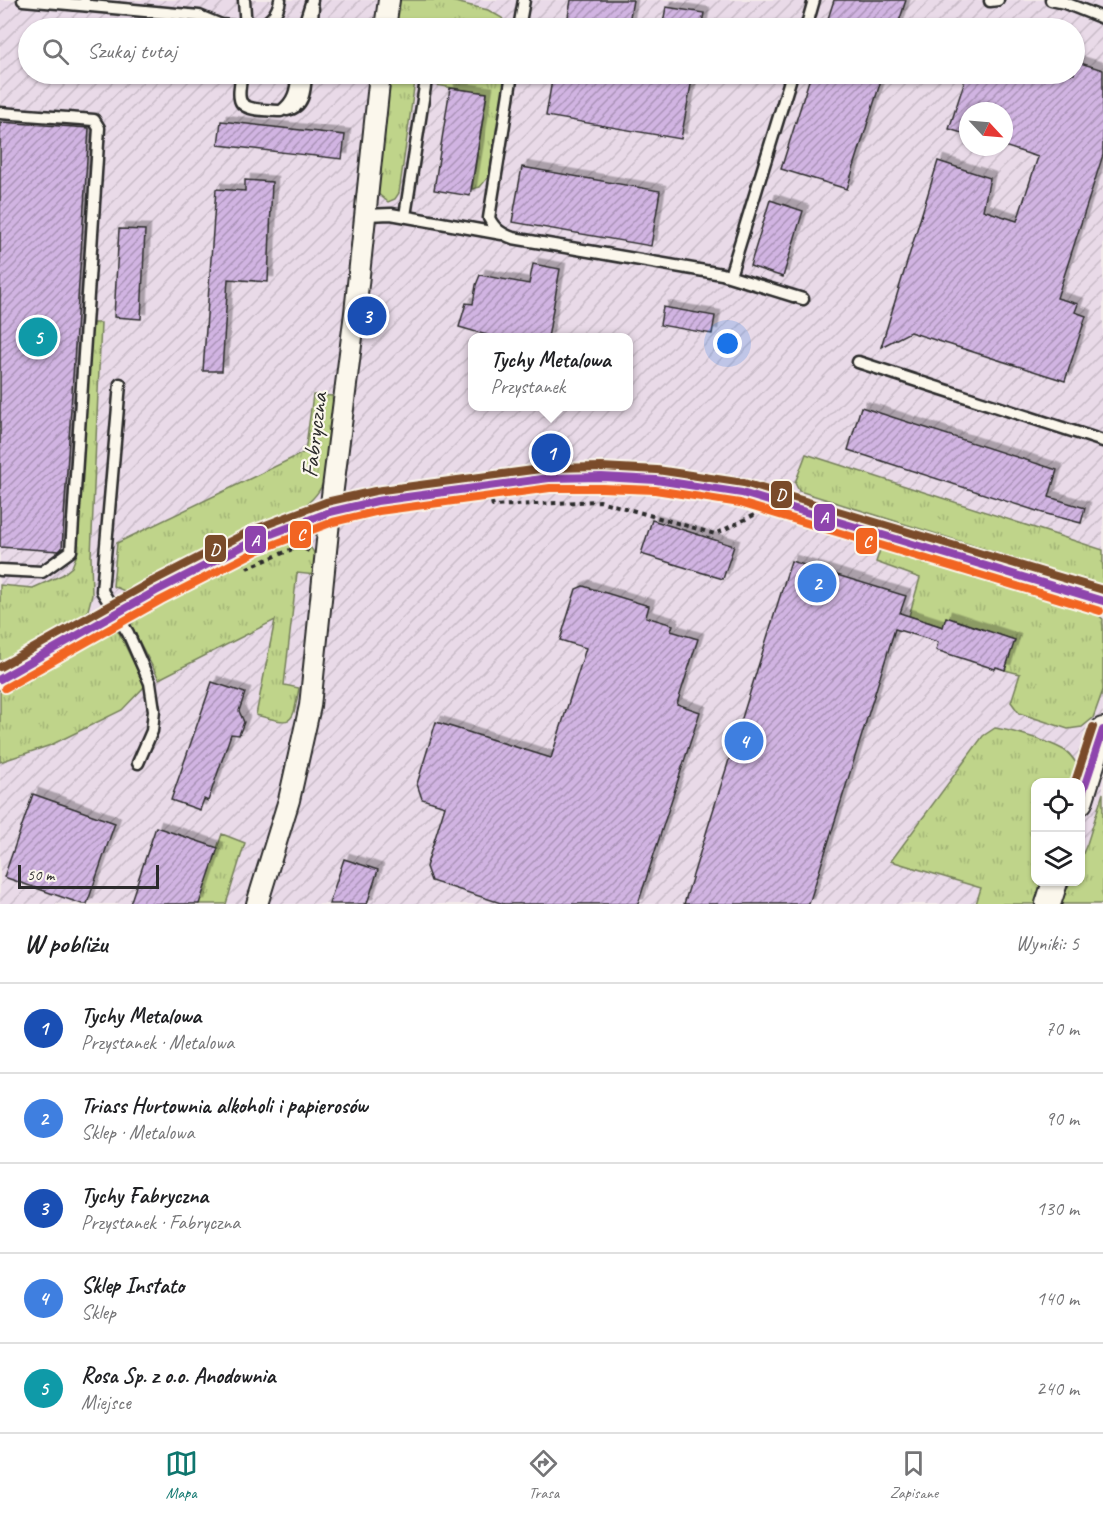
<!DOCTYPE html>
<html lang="pl">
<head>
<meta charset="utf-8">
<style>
	:root { --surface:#fff; --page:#f6f6f6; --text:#202124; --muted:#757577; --line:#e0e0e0; --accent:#0f766e }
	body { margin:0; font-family:Caveat,sans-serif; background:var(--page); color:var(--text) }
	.controls { position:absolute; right:18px; bottom:18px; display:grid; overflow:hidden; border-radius:12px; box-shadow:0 2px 4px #0004 }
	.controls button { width:54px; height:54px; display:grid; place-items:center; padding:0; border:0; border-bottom:2px solid var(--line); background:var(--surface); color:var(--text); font:30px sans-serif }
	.compass { position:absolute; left:959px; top:102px; width:54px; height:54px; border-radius:50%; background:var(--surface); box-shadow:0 2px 4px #0004; rotate:116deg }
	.scale { position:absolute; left:18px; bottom:15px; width:141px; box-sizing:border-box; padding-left:6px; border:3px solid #2b2b2b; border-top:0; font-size:16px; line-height:21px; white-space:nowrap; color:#2b2b2b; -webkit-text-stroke:4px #fbf7ec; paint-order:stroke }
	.you { position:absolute; left:728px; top:344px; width:21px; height:21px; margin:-15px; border:4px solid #fff; border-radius:50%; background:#1a73e8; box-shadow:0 0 0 9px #1a73e833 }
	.badge { display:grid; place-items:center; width:39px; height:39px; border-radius:50%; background:var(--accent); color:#fff; font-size:20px; font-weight:700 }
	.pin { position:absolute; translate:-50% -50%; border:3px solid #fff; box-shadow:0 2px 6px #0006 }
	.popup { position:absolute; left:468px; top:333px; width:165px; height:78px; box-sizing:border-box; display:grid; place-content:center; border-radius:12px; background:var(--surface); filter:drop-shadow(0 2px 4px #0005); font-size:20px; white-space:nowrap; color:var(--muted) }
	.popup b { font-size:22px; color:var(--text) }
	.popup::after { content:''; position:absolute; left:50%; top:100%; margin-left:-12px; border:12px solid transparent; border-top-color:var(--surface) }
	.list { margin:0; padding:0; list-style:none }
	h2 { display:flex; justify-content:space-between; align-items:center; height:78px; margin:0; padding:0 24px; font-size:26px }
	h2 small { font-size:20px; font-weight:400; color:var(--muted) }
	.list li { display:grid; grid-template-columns:39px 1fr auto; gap:18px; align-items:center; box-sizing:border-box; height:90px; padding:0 24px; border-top:2px solid var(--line) }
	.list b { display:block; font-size:22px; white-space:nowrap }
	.list p { margin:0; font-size:20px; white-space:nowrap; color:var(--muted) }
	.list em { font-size:20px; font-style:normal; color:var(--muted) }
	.icon { flex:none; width:33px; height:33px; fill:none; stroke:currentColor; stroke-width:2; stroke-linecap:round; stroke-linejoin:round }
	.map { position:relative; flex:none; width:1103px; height:904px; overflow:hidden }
	.search { position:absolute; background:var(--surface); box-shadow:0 2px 4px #0004; left:18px; right:18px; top:18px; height:66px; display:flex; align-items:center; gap:15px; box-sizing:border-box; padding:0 21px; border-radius:33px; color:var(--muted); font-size:22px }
	.sheet { height:528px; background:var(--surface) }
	nav { display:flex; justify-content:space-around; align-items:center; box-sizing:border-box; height:84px; border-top:2px solid var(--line); background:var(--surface); font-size:16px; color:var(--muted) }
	nav a { display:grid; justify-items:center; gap:3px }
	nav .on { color:var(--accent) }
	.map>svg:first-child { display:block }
	.industrial { fill:url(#industrial-furrows); fill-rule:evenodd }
	.grass { fill:url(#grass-tufts); stroke:#75805a; stroke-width:1.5 }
	.building { fill:url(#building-hatch); stroke:#2b2b2b; stroke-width:1.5; filter:url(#shadow) }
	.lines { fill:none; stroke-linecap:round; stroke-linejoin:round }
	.service-casing { stroke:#2b2b2b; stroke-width:15 }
	.minor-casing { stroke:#2b2b2b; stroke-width:24 }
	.tertiary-casing { stroke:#2b2b2b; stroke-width:28 }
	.path { stroke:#2b2b2b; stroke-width:4; stroke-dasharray:4.5 4.5; stroke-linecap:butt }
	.service { stroke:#fbf7ec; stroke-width:10 }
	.minor { stroke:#fbf7ec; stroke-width:20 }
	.tertiary { stroke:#fbf7ec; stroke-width:24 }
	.bus-1-casing { stroke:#fbf7ec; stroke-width:12 }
	.bus-2-casing { stroke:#fbf7ec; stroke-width:12 }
	.bus-3-casing { stroke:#fbf7ec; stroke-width:12 }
	.bus-1 { stroke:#8e44ad; stroke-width:8 }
	.bus-2 { stroke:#f26522; stroke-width:8 }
	.bus-3 { stroke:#7a4b2a; stroke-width:8 }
	.labels { text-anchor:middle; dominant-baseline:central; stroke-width:4.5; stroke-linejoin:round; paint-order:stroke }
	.street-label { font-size:24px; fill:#2b2b2b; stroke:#fbf7ec }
	.line-badge { stroke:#fbf7ec; stroke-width:2 }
	.badge-label { font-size:16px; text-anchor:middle; font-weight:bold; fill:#fff }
</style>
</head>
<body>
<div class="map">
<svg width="1103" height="904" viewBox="0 0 1103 904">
	<defs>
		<pattern id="industrial-furrows" width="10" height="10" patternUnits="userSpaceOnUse" patternTransform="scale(1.5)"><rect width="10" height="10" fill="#e9dae8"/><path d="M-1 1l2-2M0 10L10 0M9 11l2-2" fill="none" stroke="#c8bbc7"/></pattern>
		<pattern id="grass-tufts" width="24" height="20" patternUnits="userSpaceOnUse" patternTransform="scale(1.5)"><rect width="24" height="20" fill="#bfd48a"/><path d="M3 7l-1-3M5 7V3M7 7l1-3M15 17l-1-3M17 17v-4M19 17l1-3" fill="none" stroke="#a4b677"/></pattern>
		<pattern id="building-hatch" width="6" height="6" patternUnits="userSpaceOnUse" patternTransform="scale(1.5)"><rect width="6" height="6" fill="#d1b4e2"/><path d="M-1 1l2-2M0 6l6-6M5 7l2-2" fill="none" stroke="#aa93b7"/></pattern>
		<filter id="shadow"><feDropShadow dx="5.5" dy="-5.5" stdDeviation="0" flood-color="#0004"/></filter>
	</defs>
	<rect width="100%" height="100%" fill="#f3eaea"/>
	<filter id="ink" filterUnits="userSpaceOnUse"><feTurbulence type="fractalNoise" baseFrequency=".0167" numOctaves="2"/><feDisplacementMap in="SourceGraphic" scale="12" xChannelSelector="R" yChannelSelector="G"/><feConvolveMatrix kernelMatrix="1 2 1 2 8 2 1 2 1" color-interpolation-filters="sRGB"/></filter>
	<g filter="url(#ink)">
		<!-- industrial -->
		<path class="industrial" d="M0,0H1103V904H0ZM28,28H1074V74H28ZM968,111H1004V147H968ZM473,338H629V406H473ZM1036,782H1080V882H1036Z"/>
		<!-- grass -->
		<path class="grass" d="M400,0H447L488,10L502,18L508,28H398C392,19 396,10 400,0Z
			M386,74H414L415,81L399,193L395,199L388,202L376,192Z
			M437,74H506L489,176L480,187L472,189L487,94L436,85Z
			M90,323H101L91,556L92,595L88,610L78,623L0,667V585L33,588L62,575L72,567L77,554Z
			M313,395L334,396C332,421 333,466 321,487C304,521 232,538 198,555C175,567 153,582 129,593L113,586L117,543L305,452Z
			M806,454L1103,550V586L799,491L795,483Z
			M282,541C309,541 319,547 316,575L297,573L284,685L299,688C292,726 294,725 256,715L275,620L159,679L131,626L135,613L205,576Z
			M882,544L1091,610L1103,619V690L1093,718L1082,727L1068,729L1019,713L1011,702L1020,674L1005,670L1014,640L947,618L943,627L909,616L920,578L876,562Z
			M111,629L116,630L119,633L145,686L122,710L51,745L0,762V692Z
			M995,728C1014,731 1048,741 1064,750C1071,754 1075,761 1079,768L1075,782H1036V882H1043L1036,904H976L981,888L891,861L983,736Z
			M1103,793V904H1060L1070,882H1080L1081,858L1087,844Z
			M222,834L245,843L226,904H198Z"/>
		<!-- building -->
		<path class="building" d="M571,0H633L628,28H566Z
			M834,0H906L897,28H825Z
			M666,7L704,13L701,28H662Z
			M1074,61L1103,70V155L1057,298L1078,304L1075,312L1086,316L1065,381L910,332L881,347L938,161L990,178L983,210L1017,221L1038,157L1004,146V111H968V135L949,129L967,74H1074Z
			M553,74H693L681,139L546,116Z
			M811,74H883L847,189L781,169Z
			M450,88L487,93L470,196L434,190Z
			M221,121L345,135L342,159L218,145Z
			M0,122L89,128L62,548L59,551L0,547Z
			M522,167L660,191L651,246L512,222Z
			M245,180L272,182L268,282L228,279L222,371H203L216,189L245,191Z
			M770,200L803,211L783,277L750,266Z
			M119,229L145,230L141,319L114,317Z
			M533,264L560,269L548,338H497L459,327L466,303L473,304L476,285L480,275L529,284Z
			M663,307L715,316L712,334L660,325Z
			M861,407L1057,470L1049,497L1085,508L1081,523L1043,513L848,450Z
			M652,520L734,546L723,579L641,554Z
			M791,561L906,596L900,613L943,627L946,617L1015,640L1005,670L996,667L995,669L936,650L938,642L895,629L809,904H684Z
			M583,586L649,606L646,617L673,625L671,631L698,639L677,704L700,712L638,904H504L431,881L426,867L445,806L422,799L417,784L436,722L551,758L586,648L560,640L576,589Z
			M212,682L245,693L239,711L244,722L239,735L231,734L208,801L204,799L200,810L171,800Z
			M33,794L115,823L87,904H82L4,877Z
			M156,827L218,848L199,904H130Z
			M344,859L378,870L367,904H329Z"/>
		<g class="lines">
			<!-- service casing -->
			<g class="service-casing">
				<path id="service" d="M23,0L80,5L85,3
					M244,0L246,28
					M1051,0L1065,3L1103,18
					M990,1L998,0
					M80,5L199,16L221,25L252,28
					M255,28C268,24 278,14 280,0
					M303,28L312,0
					M311,28L313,8
					M519,28L524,0
					M806,28L814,0
					M242,74C241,81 238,92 240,99C242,112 271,110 281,111C295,101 296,89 298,74
					M512,74L489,218C495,230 502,234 513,238L722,274L803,299
					M287,110C305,107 305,88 306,74
					M0,113L94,120L99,128L71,551L42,572L0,570
					M366,215L391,214L502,234
					M405,216L426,80L425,74
					M730,276L792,74
					M858,362L1103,441
					M120,384L102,591L128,633L150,683L154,710L152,731L138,763"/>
			</g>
			<!-- minor casing -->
			<g class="minor-casing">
				<path id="minor" d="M385,28L389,0
					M0,679L156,591L255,540L330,512L377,501L457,489L549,478L602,477L656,480L742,493L1103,601
					M257,904L289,800L310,706L330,512L355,313L380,74"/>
			</g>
			<!-- tertiary casing -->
			<g class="tertiary-casing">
				<path id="tertiary" d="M1080,802L1103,730
					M1048,904L1055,882"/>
			</g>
			<!-- path -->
			<path class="path" d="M492,502L493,506L600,501L715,534L754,515
				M247,568L295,548L300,546L309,551"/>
			<!-- service -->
			<use href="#service" class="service"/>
			<!-- minor -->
			<use href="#minor" class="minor"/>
			<!-- tertiary -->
			<use href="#tertiary" class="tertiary"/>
			<!-- bus-1 casing -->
			<g class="bus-1-casing">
				<path id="bus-1" d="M0,679L156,591L255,540L330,512L377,501L549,478L602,477L656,480L742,493L1103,601
					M1080,800L1103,730"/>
			</g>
			<!-- bus-2 casing -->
			<g class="bus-2-casing">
				<path id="bus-2" d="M5,688L161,600L259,550L333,522L379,511L550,488H602L655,490L740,503L1100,611"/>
			</g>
			<!-- bus-3 casing -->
			<g class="bus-3-casing">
				<path id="bus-3" d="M0,667L151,582L250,531L326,502L375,491L548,468L602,467L657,470L744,483L1103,590
					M1075,782L1093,727"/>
			</g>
			<!-- bus-1 -->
			<use href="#bus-1" class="bus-1"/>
			<!-- bus-2 -->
			<use href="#bus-2" class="bus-2"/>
			<!-- bus-3 -->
			<use href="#bus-3" class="bus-3"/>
		</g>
	</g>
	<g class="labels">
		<!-- street labels -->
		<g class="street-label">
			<text transform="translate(314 435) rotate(-83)">Fabryczna</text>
		</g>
	</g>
	<g class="line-badge">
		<rect x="770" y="480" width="23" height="29" rx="6" fill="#7a4b2a"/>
		<rect x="813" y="503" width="23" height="29" rx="6" fill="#8e44ad"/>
		<rect x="289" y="520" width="23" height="29" rx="6" fill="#f26522"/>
		<rect x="244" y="525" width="23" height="29" rx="6" fill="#8e44ad"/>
		<rect x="855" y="527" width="23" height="28" rx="6" fill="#f26522"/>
		<rect x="204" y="534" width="23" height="29" rx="6" fill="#7a4b2a"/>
	</g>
	<g class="badge-label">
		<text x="781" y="500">D</text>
		<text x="824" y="523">A</text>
		<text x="301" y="540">C</text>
		<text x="255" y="546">A</text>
		<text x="867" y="547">C</text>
		<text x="215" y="555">D</text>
	</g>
</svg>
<div class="controls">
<button><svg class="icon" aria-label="locate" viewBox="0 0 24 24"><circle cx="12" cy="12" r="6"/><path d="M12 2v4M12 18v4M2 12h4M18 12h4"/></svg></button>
<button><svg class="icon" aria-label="layers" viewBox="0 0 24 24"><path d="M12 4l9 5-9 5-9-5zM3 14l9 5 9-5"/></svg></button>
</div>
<svg class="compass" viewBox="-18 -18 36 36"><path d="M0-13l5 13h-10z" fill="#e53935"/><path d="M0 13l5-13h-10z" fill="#757577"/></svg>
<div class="scale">50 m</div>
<div class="you"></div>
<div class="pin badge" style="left:551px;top:453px;background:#1a4fb4">1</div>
<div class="popup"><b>Tychy Metalowa</b>Przystanek</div>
<div class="pin badge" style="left:817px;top:583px;background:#3f7fe0">2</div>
<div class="pin badge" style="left:367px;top:316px;background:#1a4fb4">3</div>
<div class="pin badge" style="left:744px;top:741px;background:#3f7fe0">4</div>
<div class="pin badge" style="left:38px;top:337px;background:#0f9aa8">5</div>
<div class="search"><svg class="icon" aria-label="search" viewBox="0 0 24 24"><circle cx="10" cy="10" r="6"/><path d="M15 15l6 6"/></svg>Szukaj tutaj</div>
</div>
<section class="sheet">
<h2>W pobliżu<small>Wyniki: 5</small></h2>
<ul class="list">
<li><span class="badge" style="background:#1a4fb4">1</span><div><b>Tychy Metalowa</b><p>Przystanek · Metalowa</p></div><em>70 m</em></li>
<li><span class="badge" style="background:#3f7fe0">2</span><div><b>Triass Hurtownia alkoholi i papierosów</b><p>Sklep · Metalowa</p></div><em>90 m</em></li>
<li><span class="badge" style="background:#1a4fb4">3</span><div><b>Tychy Fabryczna</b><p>Przystanek · Fabryczna</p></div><em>130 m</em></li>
<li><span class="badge" style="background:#3f7fe0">4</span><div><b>Sklep Instato</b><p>Sklep</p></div><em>140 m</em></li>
<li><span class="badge" style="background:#0f9aa8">5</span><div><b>Rosa Sp. z o.o. Anodownia</b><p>Miejsce</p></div><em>240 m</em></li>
</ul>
</section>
<nav>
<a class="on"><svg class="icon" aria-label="map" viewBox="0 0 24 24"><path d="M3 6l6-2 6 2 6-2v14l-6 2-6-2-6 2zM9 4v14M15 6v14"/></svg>Mapa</a>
<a><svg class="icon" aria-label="directions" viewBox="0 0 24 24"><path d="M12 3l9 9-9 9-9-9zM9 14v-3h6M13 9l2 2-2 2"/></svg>Trasa</a>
<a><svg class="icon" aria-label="saved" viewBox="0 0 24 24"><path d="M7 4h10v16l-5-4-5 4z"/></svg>Zapisane</a>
</nav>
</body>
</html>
